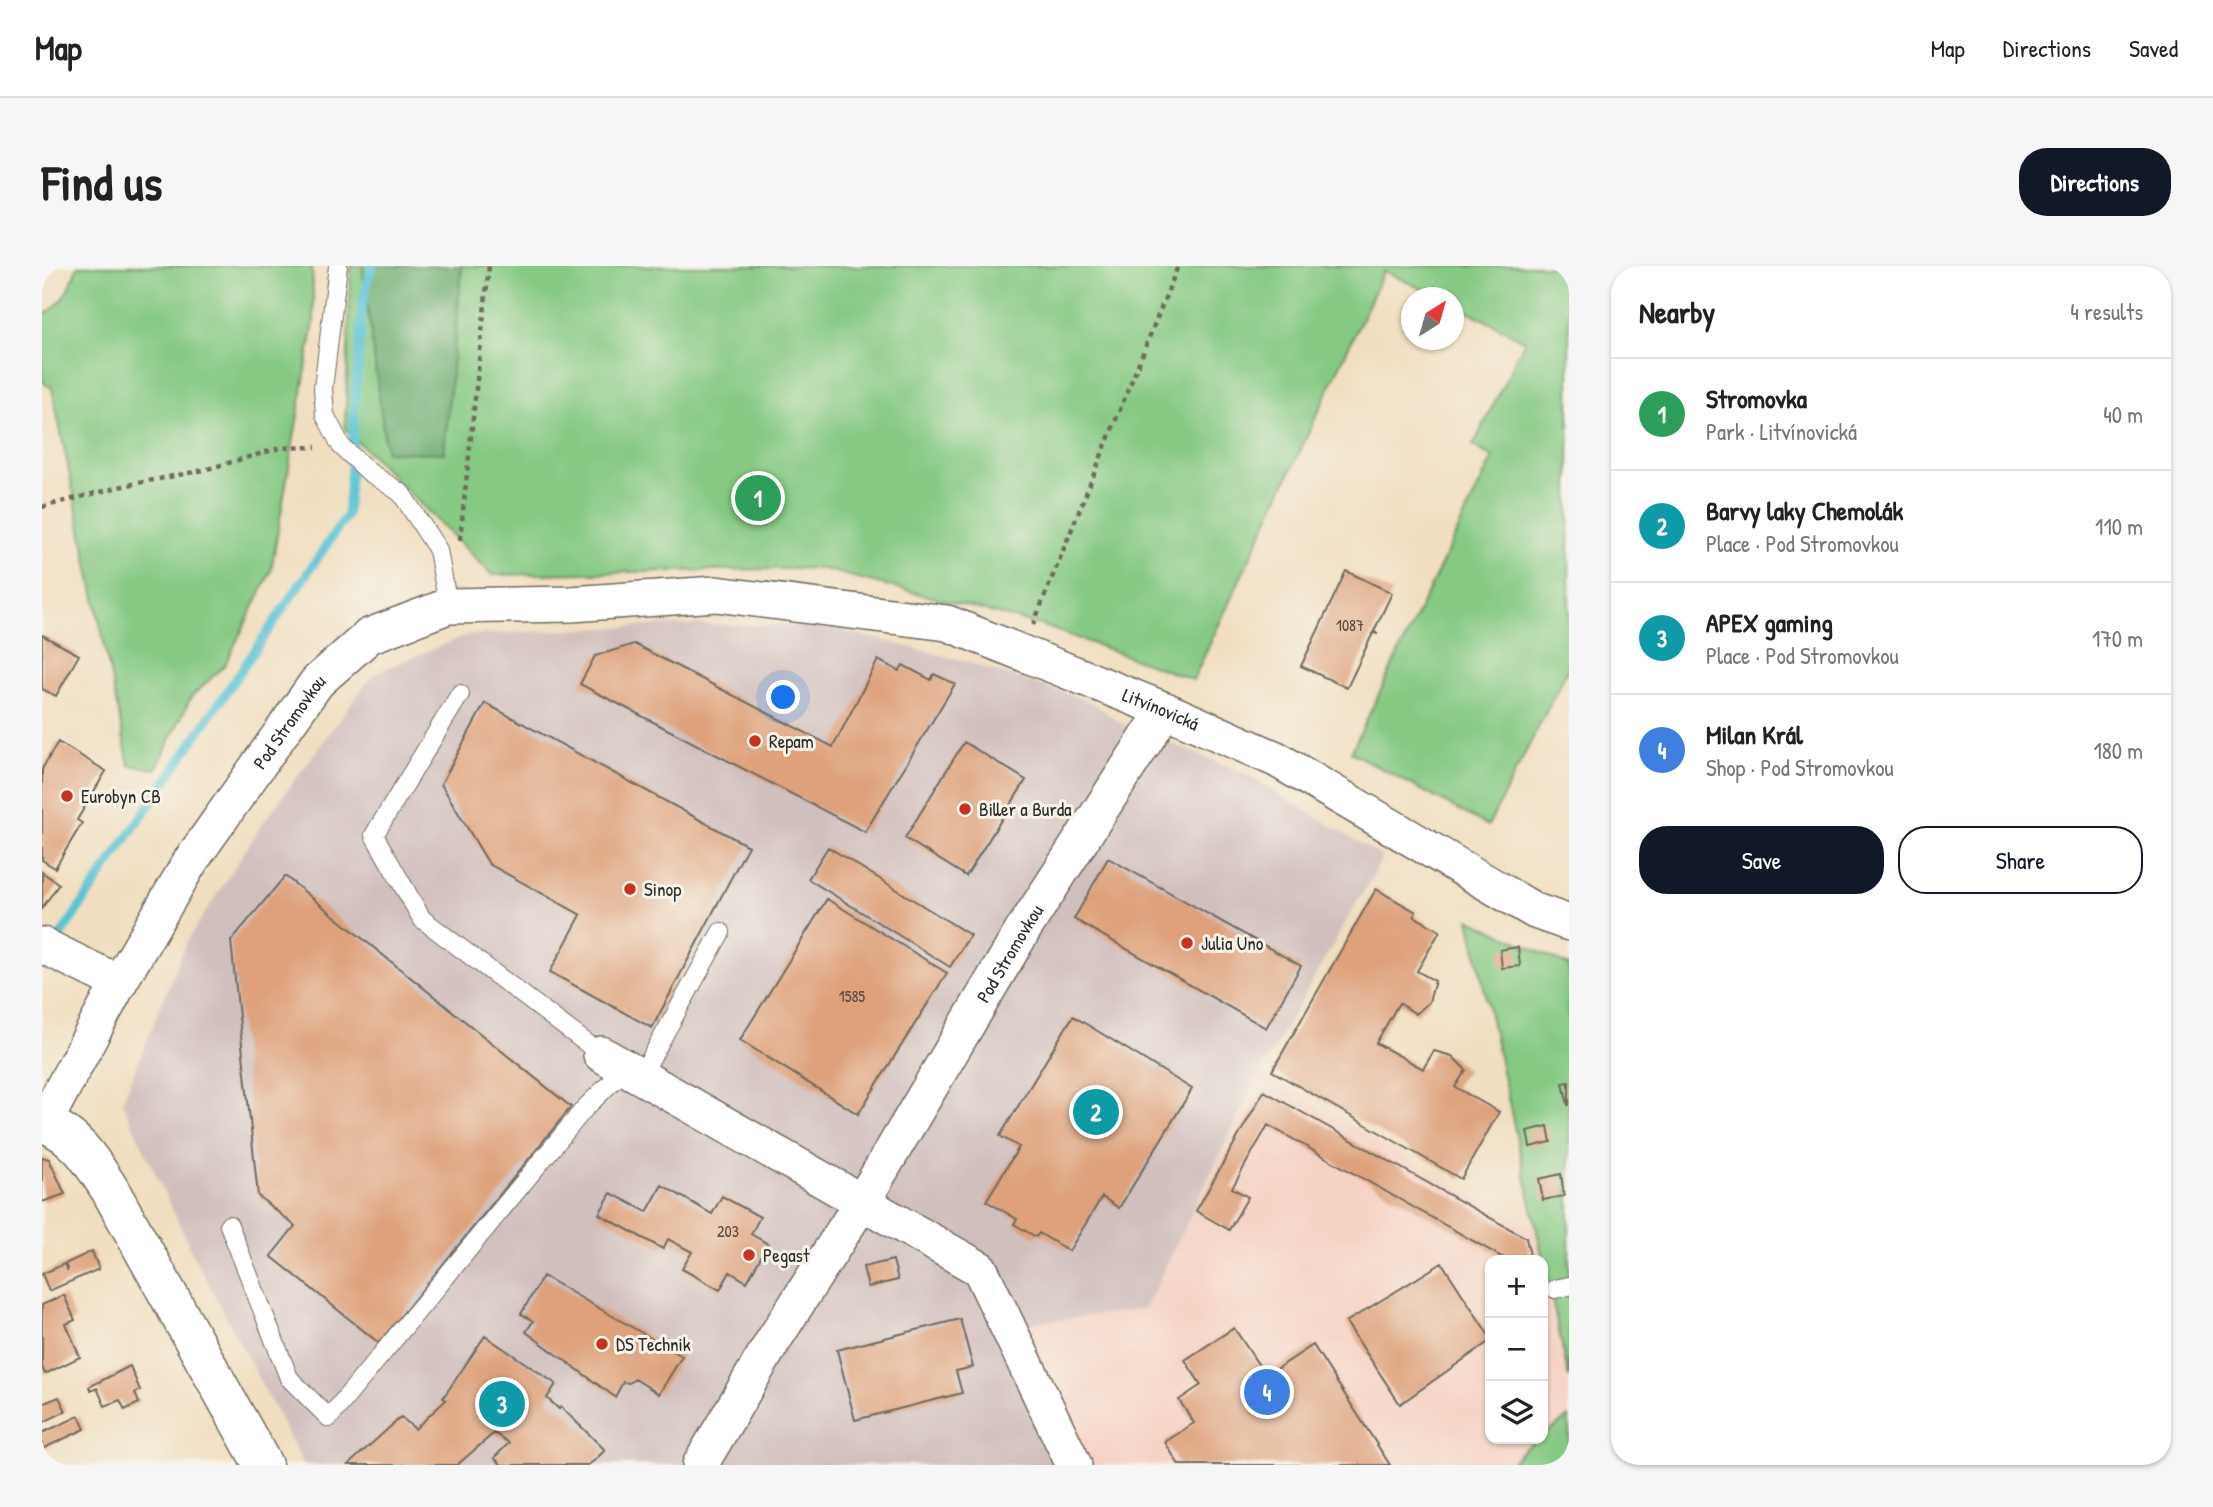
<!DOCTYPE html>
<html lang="en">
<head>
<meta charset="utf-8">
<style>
	:root { --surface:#fff; --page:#f6f6f6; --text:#222; --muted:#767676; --line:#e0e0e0; --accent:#111827 }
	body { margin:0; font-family:"Patrick Hand",sans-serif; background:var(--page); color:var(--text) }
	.controls { position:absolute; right:21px; bottom:21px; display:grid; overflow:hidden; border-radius:14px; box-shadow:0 2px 5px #0004 }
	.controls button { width:63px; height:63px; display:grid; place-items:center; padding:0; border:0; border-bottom:2px solid var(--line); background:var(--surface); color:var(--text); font:35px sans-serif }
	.compass { position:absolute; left:1359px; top:21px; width:63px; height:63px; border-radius:50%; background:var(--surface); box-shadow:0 2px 5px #0004; rotate:37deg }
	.you { position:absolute; left:742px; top:432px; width:24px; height:24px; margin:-18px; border:5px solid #fff; border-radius:50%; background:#1a73e8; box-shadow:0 0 0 10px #1a73e833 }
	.badge { display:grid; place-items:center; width:46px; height:46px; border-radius:50%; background:var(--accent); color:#fff; font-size:23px; font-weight:700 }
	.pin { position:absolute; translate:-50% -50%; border:4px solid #fff; box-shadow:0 2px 7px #0006 }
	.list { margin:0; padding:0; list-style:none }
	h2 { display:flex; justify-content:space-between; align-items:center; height:91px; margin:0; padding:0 28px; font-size:30px }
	h2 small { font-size:23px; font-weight:400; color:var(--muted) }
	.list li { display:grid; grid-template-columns:46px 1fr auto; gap:21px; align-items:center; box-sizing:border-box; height:112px; padding:0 28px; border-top:2px solid var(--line) }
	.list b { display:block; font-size:26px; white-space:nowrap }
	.list p { margin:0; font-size:23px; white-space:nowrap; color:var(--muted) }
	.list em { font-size:23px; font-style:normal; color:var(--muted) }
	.actions { display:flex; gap:14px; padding:21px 28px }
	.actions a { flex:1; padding:16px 0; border:2px solid var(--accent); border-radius:28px; text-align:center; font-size:24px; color:var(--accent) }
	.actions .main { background:var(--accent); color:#fff }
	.icon { flex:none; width:38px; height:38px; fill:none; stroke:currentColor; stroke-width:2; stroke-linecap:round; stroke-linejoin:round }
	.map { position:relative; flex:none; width:1527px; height:1199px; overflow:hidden; border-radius:28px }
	header { display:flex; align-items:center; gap:42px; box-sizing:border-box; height:98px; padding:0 35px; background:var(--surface); border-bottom:2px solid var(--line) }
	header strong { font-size:33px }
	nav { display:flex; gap:38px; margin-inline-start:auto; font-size:24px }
	.intro { display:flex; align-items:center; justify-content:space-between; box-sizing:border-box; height:168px; padding:0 42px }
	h1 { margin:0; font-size:49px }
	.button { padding:18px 32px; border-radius:28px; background:var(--accent); color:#fff; font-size:24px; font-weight:700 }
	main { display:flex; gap:42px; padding:0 42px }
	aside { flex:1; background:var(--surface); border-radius:28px; box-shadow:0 2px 5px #0004 }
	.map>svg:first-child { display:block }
	.built { fill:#f6d2c4 }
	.industrial { fill:#d1bfbe }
	.green { fill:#85c983; stroke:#587a57; stroke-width:2 }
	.forest { fill:#6cad71; stroke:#4c6c4e; stroke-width:2 }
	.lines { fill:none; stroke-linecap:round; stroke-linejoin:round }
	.stream { stroke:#59c3d4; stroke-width:9 }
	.building { fill:#dea17c }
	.service-casing { stroke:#706a5f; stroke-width:20 }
	.minor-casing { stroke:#706a5f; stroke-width:38 }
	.tertiary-casing { stroke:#706a5f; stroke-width:41 }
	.path { stroke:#706a5f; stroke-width:4.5; stroke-dasharray:5 5; stroke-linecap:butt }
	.service { stroke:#fff; stroke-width:18 }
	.minor { stroke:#fff; stroke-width:35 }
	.tertiary { stroke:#fff; stroke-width:38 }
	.poi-dot { fill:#c8321e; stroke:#f7f3e8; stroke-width:2.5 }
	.labels { text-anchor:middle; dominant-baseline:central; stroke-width:6; stroke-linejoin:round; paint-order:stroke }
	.number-label { font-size:16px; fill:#58483f }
	.street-label { font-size:19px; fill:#2b2b2b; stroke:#f7f3e8 }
	.poi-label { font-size:19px; fill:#2b2b2b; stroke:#f7f3e8; text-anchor:start }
</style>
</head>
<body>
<header>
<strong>Map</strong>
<nav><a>Map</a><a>Directions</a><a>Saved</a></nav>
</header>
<div class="intro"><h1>Find us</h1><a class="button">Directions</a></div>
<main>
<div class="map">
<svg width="1527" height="1199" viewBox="0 0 1527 1199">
	<rect width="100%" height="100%" fill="#f7f3e8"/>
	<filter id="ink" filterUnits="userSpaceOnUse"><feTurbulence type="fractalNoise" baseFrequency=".0143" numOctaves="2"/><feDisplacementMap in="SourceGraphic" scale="14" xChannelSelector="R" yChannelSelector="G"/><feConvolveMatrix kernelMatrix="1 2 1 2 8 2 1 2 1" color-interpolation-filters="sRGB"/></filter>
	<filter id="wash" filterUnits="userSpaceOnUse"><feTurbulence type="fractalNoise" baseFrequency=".00686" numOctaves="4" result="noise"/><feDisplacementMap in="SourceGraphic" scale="28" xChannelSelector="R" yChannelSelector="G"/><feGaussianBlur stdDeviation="1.57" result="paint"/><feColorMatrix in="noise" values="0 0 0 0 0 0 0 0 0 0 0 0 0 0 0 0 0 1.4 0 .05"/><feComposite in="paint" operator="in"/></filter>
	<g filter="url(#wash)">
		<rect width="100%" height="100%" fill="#f1dec0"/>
		<!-- built -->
		<path class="built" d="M1217,808L1494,965L1527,1112V1151L1501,1170V994H1448V1173H1497L1467,1199H1044L981,1058L1104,1043Z"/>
		<!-- industrial -->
		<path class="industrial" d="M625,359H780L922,395L1050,436L1078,457L1202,507L1341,591L1217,808L1103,1043L981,1058L1044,1199H262L152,990L80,836L145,675L219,560L331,408L425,369Z"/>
		<!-- green -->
		<path class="green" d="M35,0H270L272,56L229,305L183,399L149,431L114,503L87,499L10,122L0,116V49C20,40 30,19 35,0Z
			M309,0H1527V401L1446,560L1309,486L1451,191L1431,180L1483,75L1412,38V32L1397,31L1342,5L1151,414L1002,360L777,302L450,309L303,163Z
			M1427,653L1527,700V1112Z
			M1527,1151V1199H1467L1482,1183Z"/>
		<!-- forest -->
		<path class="forest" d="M320,0H420L402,187L344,186Z"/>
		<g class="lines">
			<!-- stream -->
			<path class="stream" d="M310,181L321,34L330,0
				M14,676L305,249L309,199"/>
		</g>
		<g id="blocks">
			<!-- building -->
			<path class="building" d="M1304,305L1350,327L1332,365L1336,368L1331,367L1305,422L1259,400Z
				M0,369L37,389L14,430L0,423Z
				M592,378L791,481L836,394L857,405L861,399L889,414L892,408L913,418L823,566L538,418L553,390Z
				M443,437L706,580L610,762L508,706L539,649L447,598L399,518Z
				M16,476L64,505L35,554L40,557L13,602L0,594V503Z
				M922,476L984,514L924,610L863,572Z
				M786,581L928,669L908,701L766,613Z
				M1066,592L1259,700L1224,762L1032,653Z
				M0,606L17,618L0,642Z
				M243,610L529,841L337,1077L229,990L253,960L216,930L189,675Z
				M1334,623L1374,646L1372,650L1398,665L1375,705L1393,715L1387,736L1374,748L1357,737L1334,777L1381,803L1392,785L1410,790L1424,804L1413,821L1457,846L1419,913L1230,805Z
				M785,633L905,707L816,848L698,774Z
				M1476,681L1478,700L1460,702L1458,684Z
				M1031,750L1150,823L1077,942L1060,931L1027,985L997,967L994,971L972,958L975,953L944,935L977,881L958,870Z
				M1527,816V839H1526L1521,817Z
				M1222,825L1484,972L1489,994H1465L1226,859L1190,922L1206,931L1187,964L1154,945Z
				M1506,860L1509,876L1488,881L1485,865Z
				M0,891L7,893L23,928L0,936Z
				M1519,908L1522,930L1501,934L1497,913Z
				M620,919L670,948L680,930L718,951L709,968L726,978L705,1016L688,1006L678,1024L640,1003L650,986L626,973L621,983L557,948L569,927L605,946Z
				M50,985L57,1003L7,1025L0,1008L22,998L26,1005L23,998Z
				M851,994L856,1014L826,1021L821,1001Z
				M1400,997L1448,1071V1075L1358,1138L1304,1056Z
				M501,1010L640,1090L617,1128L593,1113L587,1117L581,1116L573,1131L484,1066L491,1055L479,1048Z
				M22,1029L33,1054L24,1058L38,1091L3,1108L0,1101V1039Z
				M918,1053L931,1101L914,1105L920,1127L813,1154L795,1084Z
				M1192,1062L1224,1110L1271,1079L1348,1199H1137L1123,1176L1152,1157L1137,1134L1159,1119L1143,1094Z
				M443,1070L514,1118L505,1132L517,1143L519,1141L563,1184L553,1194L546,1199H460L452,1192L467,1177L452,1167L415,1199H306L359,1151L373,1163L404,1134L401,1132Z
				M88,1100L98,1124L93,1127L97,1137L83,1144L78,1134L63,1140L55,1122L49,1125L47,1121Z
				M17,1131L24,1145L0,1157V1138Z
				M37,1150L43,1163L0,1183V1167Z
				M1527,1193V1199H1518L1517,1194Z"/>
		</g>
	</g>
	<g filter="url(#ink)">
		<use href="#blocks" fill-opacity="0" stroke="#706a5f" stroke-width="2"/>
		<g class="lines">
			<!-- service casing -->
			<g class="service-casing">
				<path id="service" d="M296,0L281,122L283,149L299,180L327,206L359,227L396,284L406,340
					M418,428L332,569L380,653L559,788
					M599,810L679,666
					M187,959L247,1112L287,1152L543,842L584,802
					M1513,1023L1527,1020"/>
			</g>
			<!-- minor casing -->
			<g class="minor-casing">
				<g id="minor">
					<path d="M0,679L77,717"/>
					<path d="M559,788L938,1003L1032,1199"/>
					<path id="s1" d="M2,857L77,717L148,596L275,416L327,370L406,340L529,338L674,328L905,357L1123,444L1234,493L1493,645L1527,657"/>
					<path id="s2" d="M658,1199L731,1075L820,936L981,664L1123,444"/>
				</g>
			</g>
			<!-- tertiary casing -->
			<g class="tertiary-casing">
				<path id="tertiary" d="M0,856C34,869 49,894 68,924L221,1199"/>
			</g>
			<!-- path -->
			<path class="path" d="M0,241L81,220L162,204L238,182L274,181
				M418,274L447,0
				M991,359L1136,0"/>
			<!-- service -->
			<use href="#service" class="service"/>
			<!-- minor -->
			<use href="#minor" class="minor"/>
			<!-- tertiary -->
			<use href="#tertiary" class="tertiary"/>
		</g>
	</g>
	<!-- markers -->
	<g class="poi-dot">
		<circle cx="713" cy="475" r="7"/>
		<circle cx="25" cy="530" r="7"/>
		<circle cx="923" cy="543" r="7"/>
		<circle cx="588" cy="623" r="7"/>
		<circle cx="1145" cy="677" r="7"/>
		<circle cx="707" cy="989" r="7"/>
		<circle cx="560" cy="1078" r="7"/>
	</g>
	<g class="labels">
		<!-- number labels -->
		<g class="number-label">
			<text x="1308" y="359">1087</text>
			<text x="810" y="730">1585</text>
			<text x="686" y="965">203</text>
		</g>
		<!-- street labels -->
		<g class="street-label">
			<text stroke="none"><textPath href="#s1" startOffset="1405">Litvínovická</textPath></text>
			<text stroke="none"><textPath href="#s1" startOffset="471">Pod Stromovkou</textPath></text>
			<text stroke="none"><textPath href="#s2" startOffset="598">Pod Stromovkou</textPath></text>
		</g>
		<!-- poi labels -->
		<g class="poi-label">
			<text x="727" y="475">Repam</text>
			<text x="39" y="530">Eurobyn CB</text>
			<text x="937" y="543">Biller a Burda</text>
			<text x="602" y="623">Sinop</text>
			<text x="1159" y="677">Julia Uno</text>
			<text x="721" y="989">Pegast</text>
			<text x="574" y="1078">DS Technik</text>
		</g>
	</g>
</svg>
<div class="controls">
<button>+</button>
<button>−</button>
<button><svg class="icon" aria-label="layers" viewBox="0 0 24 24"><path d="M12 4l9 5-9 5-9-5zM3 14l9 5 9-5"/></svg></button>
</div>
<svg class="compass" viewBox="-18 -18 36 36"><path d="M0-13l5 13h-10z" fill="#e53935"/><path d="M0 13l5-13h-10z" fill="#767676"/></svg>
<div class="you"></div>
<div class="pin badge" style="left:716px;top:232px;background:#2e9e5b">1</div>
<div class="pin badge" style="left:1054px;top:846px;background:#0f9aa8">2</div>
<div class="pin badge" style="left:460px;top:1138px;background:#0f9aa8">3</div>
<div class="pin badge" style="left:1225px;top:1126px;background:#3f7fe0">4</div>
</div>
<aside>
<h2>Nearby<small>4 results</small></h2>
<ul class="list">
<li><span class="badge" style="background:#2e9e5b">1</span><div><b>Stromovka</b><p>Park · Litvínovická</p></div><em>40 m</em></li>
<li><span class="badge" style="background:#0f9aa8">2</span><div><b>Barvy laky Chemolák</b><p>Place · Pod Stromovkou</p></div><em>110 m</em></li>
<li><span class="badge" style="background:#0f9aa8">3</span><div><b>APEX gaming</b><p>Place · Pod Stromovkou</p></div><em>170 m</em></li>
<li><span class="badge" style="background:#3f7fe0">4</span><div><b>Milan Král</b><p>Shop · Pod Stromovkou</p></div><em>180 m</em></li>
</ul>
<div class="actions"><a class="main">Save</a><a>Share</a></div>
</aside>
</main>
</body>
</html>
